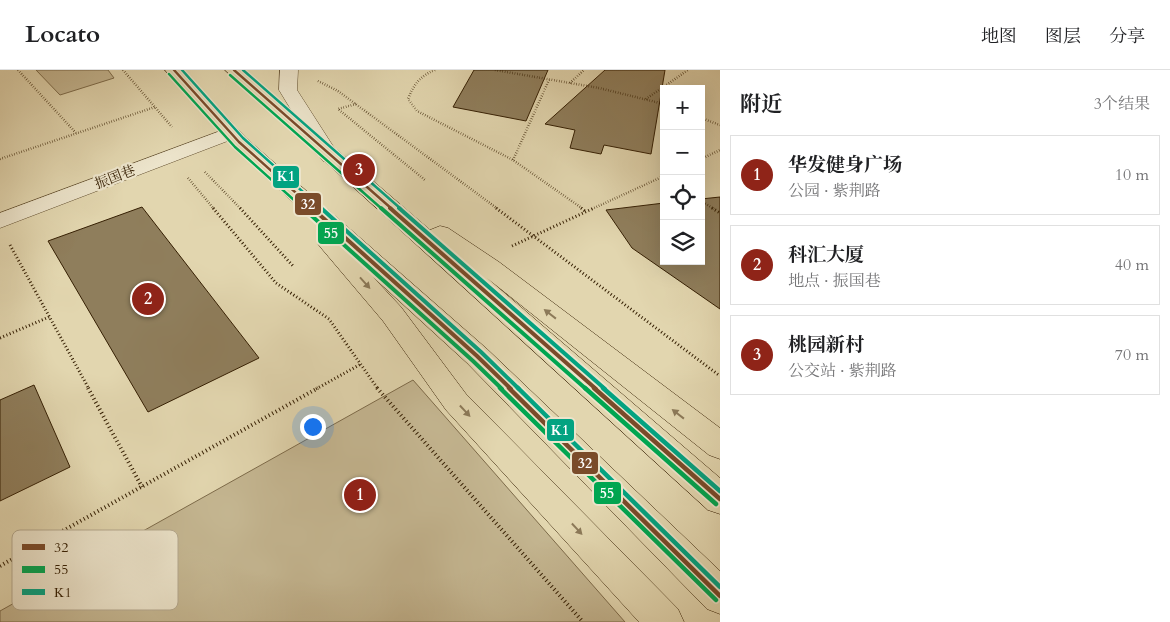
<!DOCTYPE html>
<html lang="zh">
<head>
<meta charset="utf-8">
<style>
	:root { --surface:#fff; --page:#f6f6f6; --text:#202124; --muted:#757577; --line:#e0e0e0; --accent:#8f2418 }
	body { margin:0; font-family:Cardo,"Noto Serif SC",serif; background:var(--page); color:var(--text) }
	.controls { position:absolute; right:15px; top:15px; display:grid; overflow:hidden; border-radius:0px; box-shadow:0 5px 20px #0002 }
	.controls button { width:45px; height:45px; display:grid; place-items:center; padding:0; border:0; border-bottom:1px solid var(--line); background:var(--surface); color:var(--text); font:25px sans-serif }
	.you { position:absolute; left:312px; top:356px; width:18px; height:18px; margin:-12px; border:4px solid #fff; border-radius:50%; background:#1a73e8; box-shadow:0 0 0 8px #1a73e833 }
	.badge { display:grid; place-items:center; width:32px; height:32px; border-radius:50%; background:var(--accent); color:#fff; font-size:16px; font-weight:700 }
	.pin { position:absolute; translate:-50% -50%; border:2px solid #fff; box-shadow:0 1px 5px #0006 }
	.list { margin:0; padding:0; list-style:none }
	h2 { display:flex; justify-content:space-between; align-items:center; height:65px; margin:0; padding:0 20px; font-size:21px }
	h2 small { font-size:16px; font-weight:400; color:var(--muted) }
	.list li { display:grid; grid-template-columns:32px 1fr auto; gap:15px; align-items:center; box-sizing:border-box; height:80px; margin:0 10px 10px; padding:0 10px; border:1px solid var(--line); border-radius:0px }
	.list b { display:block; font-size:19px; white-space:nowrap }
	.list p { margin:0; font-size:16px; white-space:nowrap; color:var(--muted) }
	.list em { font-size:16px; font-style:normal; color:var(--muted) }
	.icon { flex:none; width:28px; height:28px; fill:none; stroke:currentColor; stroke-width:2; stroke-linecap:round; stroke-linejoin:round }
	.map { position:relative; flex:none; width:720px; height:552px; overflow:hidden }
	header { display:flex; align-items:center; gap:30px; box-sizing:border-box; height:70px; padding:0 25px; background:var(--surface); border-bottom:1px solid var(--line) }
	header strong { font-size:24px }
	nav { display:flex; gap:28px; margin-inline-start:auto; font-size:18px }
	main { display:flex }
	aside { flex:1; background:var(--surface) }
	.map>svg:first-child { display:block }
	.green { fill:#c5b792; stroke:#7d6b4a }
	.building { fill:#8f7e5c; stroke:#351f03 }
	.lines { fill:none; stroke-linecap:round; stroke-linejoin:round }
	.minor-casing { stroke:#604d2e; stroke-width:1 }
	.tertiary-casing { stroke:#604d2e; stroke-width:1 }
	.primary-casing { stroke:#351f03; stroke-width:1 }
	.path-far2 { stroke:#351f03; stroke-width:2.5; stroke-dasharray:0.5 2; stroke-linecap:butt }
	.path-far1 { stroke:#351f03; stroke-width:3; stroke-dasharray:1 2.5; stroke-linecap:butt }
	.path { stroke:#351f03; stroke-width:4; stroke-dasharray:1 3; stroke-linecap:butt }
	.minor { fill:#ece4cb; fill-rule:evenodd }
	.tertiary { fill:#ece4cb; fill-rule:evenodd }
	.primary { fill:#e2d6af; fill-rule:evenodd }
	.bus-1-far2-casing { stroke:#ece4cb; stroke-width:5 }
	.bus-1-far1-casing { stroke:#ece4cb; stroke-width:8 }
	.bus-1-casing { stroke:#ece4cb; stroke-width:8 }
	.bus-2-far2-casing { stroke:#ece4cb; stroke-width:5 }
	.bus-2-far1-casing { stroke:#ece4cb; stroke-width:8 }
	.bus-2-casing { stroke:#ece4cb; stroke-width:8 }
	.bus-3-far2-casing { stroke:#ece4cb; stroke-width:5 }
	.bus-3-far1-casing { stroke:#ece4cb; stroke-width:8 }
	.bus-3-casing { stroke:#ece4cb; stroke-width:8 }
	.bus-1-far2 { stroke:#7a4b2a; stroke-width:2.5 }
	.bus-1-far1 { stroke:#7a4b2a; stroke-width:4 }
	.bus-1 { stroke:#7a4b2a; stroke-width:4.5 }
	.bus-2-far2 { stroke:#00a651; stroke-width:2.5 }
	.bus-2-far1 { stroke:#00a651; stroke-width:4 }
	.bus-2 { stroke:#00a651; stroke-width:4.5 }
	.bus-3-far2 { stroke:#03a381; stroke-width:2.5 }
	.bus-3-far1 { stroke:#03a381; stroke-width:4 }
	.bus-3 { stroke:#03a381; stroke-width:4.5 }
	.oneway { fill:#8c7a59 }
	.labels { text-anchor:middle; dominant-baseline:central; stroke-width:4.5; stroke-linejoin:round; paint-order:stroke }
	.far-street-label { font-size:14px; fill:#351f03; stroke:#ece4cb }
	.key { fill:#ece4cb; stroke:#b5a98f; stroke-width:1 }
	.key-label { font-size:14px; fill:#351f03 }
	.line-badge { stroke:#ece4cb; stroke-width:2 }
	.badge-label { font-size:14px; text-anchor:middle; font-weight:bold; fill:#fff }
</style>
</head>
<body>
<header>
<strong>Locato</strong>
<nav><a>地图</a><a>图层</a><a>分享</a></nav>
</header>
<main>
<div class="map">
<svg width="720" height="552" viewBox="0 0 720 552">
	<rect width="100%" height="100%" fill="#e2d6af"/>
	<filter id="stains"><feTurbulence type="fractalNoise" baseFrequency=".004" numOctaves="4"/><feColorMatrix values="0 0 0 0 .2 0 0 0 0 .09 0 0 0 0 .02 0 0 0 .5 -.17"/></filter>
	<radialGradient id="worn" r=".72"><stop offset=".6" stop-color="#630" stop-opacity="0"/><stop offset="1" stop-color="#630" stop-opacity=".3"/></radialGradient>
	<!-- green -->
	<path class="green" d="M36,0H108L114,8L60,25Z
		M413,310L625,552H0V541Z"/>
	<!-- building -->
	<path class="building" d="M474,0H548L526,51L453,37Z
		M605,0H665L651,84L604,75L601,84L570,78L575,60L545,54Z
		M720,127V239L632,178L606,140L664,133V191H701V129Z
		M142,137L259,288L148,342L48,171Z
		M34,315L70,397L0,431V330Z"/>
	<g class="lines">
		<!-- minor casing -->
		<g class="minor-casing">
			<path id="minor" d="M231,57L238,59L241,63L238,67L0,158V143Z"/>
		</g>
		<!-- tertiary casing -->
		<g class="tertiary-casing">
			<path id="tertiary" d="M280,0H298L297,20L340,87L337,91L330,93L323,91L320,87L279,20Z"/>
		</g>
		<!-- primary casing -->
		<g class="primary-casing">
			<path id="primary" d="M165,0H183L246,68L487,279L720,501V544L707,539L467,293L373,207L401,237L466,324L678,539L684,552H639L446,340L383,251L322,179L318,174L322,169L330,166L232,76Z
				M225,0H244L430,160L440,156L448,158L499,192L720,358V389L709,385L487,208L720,408V444L708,440Z"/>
		</g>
		<!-- path-far2 -->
		<path class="path-far2" d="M18,0L76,63
			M123,0L172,57
			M435,0C420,6 414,14 408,29L417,41L513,90L583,139
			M495,0L599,18L664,34
			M318,11L338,21L498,139
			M570,13L584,0
			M646,29L688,0
			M356,34L338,39L425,110
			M701,48L720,55
			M0,89L155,37
			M701,89L720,80
			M513,90L549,10
			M205,102L241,139
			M188,108L214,139
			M701,131L714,139
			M592,139L664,106"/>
		<!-- path-far1 -->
		<path class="path-far1" d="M213,138L276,213L329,249L378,319
			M240,138L293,196
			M496,138L720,306
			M581,138L585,141
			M712,138L720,143
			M10,175L89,319
			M512,176L594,138
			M0,268L49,247
			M316,319L361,294"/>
		<!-- path -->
		<path class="path" d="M88,318L142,417
			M377,318L583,552
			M0,496L318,318"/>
		<!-- minor -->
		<use href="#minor" class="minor"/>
		<!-- tertiary -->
		<use href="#tertiary" class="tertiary"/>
		<!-- primary -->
		<use href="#primary" class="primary"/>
		<!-- bus-1-far2 casing -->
		<g class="bus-1-far2-casing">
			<path id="bus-1-far2" d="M174,0L239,72L314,139
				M234,0L392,139"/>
		</g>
		<!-- bus-1-far1 casing -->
		<g class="bus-1-far1-casing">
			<path id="bus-1-far1" d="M312,138L477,286L511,319
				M390,138L596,319"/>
		</g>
		<!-- bus-1 casing -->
		<g class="bus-1-casing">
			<path id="bus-1" d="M509,318L720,526
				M594,318L720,429"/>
		</g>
		<!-- bus-2-far2 casing -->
		<g class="bus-2-far2-casing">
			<path id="bus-2-far2" d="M169,4L235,77L304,139
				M230,5L382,139"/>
		</g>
		<!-- bus-2-far1 casing -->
		<g class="bus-2-far1-casing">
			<path id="bus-2-far1" d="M303,138L473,291L502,319
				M381,138L586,319"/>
		</g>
		<!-- bus-2 casing -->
		<g class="bus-2-casing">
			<path id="bus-2" d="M500,318L716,530
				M585,318L716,434"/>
		</g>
		<!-- bus-3-far2 casing -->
		<g class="bus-3-far2-casing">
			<path id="bus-3-far2" d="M182,0L243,68L322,139
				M243,0L401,139"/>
		</g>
		<!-- bus-3-far1 casing -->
		<g class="bus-3-far1-casing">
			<path id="bus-3-far1" d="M321,138L481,282L519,319
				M399,138L605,319"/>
		</g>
		<!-- bus-3 casing -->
		<g class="bus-3-casing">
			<path id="bus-3" d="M518,318L720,517
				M603,318L720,421"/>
		</g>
		<!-- bus-1-far2 -->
		<use href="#bus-1-far2" class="bus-1-far2"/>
		<!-- bus-1-far1 -->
		<use href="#bus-1-far1" class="bus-1-far1"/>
		<!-- bus-1 -->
		<use href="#bus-1" class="bus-1"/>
		<!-- bus-2-far2 -->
		<use href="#bus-2-far2" class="bus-2-far2"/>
		<!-- bus-2-far1 -->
		<use href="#bus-2-far1" class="bus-2-far1"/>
		<!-- bus-2 -->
		<use href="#bus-2" class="bus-2"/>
		<!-- bus-3-far2 -->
		<use href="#bus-3-far2" class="bus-3-far2"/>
		<!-- bus-3-far1 -->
		<use href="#bus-3-far1" class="bus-3-far1"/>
		<!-- bus-3 -->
		<use href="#bus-3" class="bus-3"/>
	</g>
	<!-- one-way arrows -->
	<defs><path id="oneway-solid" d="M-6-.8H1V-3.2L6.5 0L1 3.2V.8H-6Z" transform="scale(1.25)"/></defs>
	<g class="oneway">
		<use href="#oneway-solid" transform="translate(365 213) rotate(48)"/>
		<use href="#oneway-solid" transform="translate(550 244) rotate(-142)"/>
		<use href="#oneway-solid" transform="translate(465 341) rotate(47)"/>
		<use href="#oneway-solid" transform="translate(678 344) rotate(-142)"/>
		<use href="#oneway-solid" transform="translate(577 459) rotate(47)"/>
	</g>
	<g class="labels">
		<!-- far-street labels -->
		<g class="far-street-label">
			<text transform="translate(115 107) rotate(-21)">振国巷</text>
		</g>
	</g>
	<!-- legend -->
	<rect x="12" y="460" width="166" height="80" rx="8" class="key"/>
	<rect x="22" y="474" width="23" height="6" fill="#7a4b2a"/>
	<rect x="22" y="496" width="23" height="7" fill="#00a651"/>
	<rect x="22" y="519" width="23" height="6" fill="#03a381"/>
	<g class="key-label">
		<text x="54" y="482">32</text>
		<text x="54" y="504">55</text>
		<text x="54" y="527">K1</text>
	</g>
	<g class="line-badge">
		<rect x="272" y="95" width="28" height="24" rx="5" fill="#03a381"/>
		<rect x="294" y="122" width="28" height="24" rx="5" fill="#7a4b2a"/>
		<rect x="317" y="151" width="28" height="24" rx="5" fill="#00a651"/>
		<rect x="546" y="348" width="29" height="24" rx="5" fill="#03a381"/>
		<rect x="571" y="381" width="28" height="24" rx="5" fill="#7a4b2a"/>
		<rect x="593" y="411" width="29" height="24" rx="5" fill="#00a651"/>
	</g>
	<g class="badge-label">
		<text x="286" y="111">K1</text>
		<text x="308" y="139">32</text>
		<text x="331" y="168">55</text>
		<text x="560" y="365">K1</text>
		<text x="585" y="398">32</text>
		<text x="607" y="428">55</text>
	</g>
	<rect width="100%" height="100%" filter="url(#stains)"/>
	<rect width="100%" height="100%" fill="url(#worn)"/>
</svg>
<div class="controls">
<button>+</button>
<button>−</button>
<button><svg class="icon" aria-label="locate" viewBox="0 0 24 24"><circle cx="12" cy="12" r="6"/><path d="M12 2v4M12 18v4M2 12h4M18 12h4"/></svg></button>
<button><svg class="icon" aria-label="layers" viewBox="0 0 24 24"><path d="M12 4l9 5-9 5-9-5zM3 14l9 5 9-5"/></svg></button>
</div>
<div class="you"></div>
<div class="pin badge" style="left:360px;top:425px">1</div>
<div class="pin badge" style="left:148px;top:229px">2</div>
<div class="pin badge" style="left:359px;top:100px">3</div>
</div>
<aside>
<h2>附近<small>3个结果</small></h2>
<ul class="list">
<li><span class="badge">1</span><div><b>华发健身广场</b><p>公园 · 紫荆路</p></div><em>10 m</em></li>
<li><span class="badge">2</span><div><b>科汇大厦</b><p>地点 · 振国巷</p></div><em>40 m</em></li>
<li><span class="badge">3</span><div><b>桃园新村</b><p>公交站 · 紫荆路</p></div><em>70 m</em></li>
</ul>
</aside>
</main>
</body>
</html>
